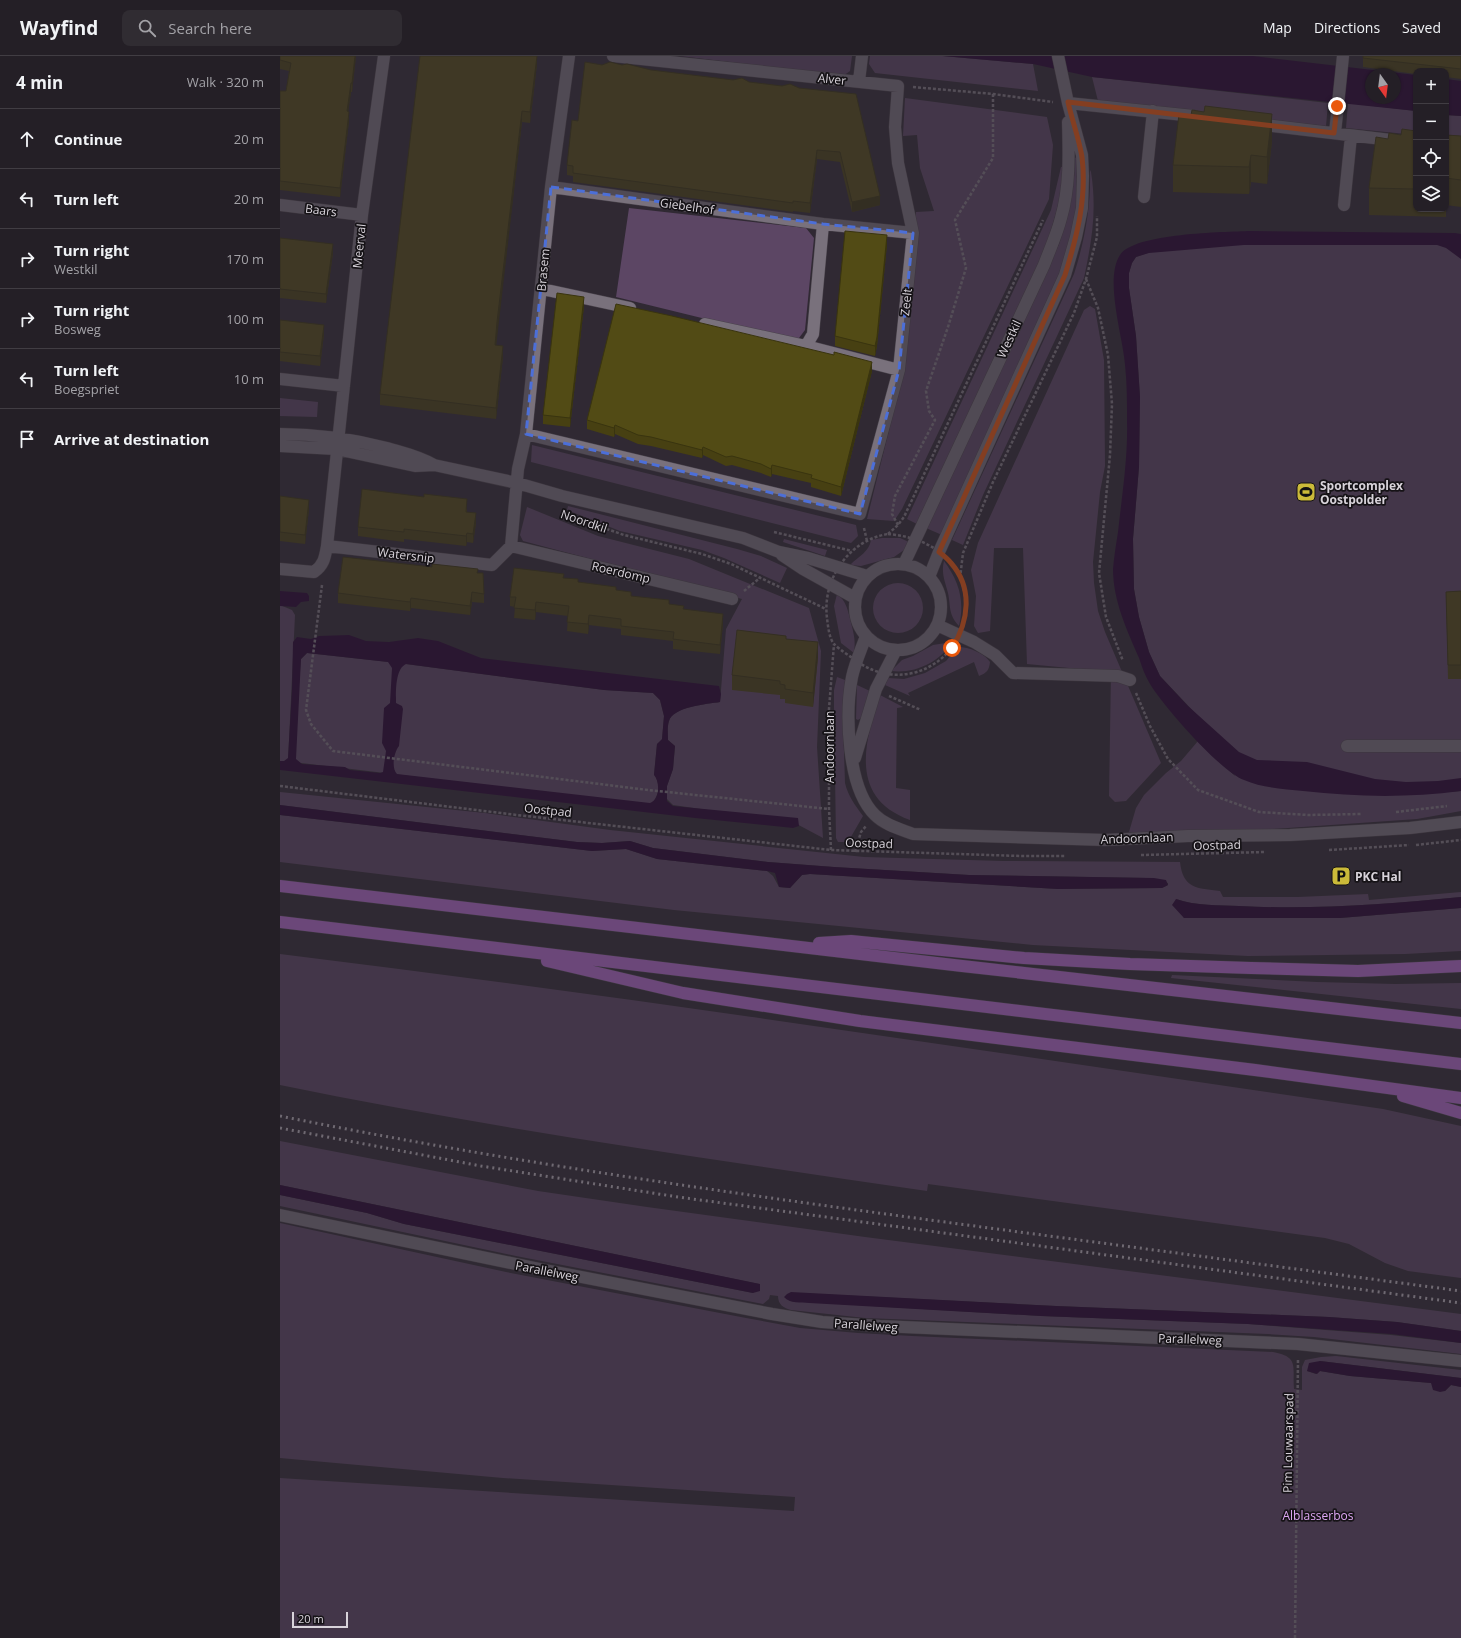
<!DOCTYPE html>
<html lang="en">
<head>
<meta charset="utf-8">
<style>
	:root { --surface:#241f26; --page:#302c32; --text:#f1f3f6; --muted:#a3a2a7; --line:#413d43 }
	body { margin:0; font-family:"Open Sans",sans-serif; background:var(--page); color:var(--text) }
	.controls { position:absolute; right:12px; top:12px; display:grid; overflow:hidden; border-radius:8px; box-shadow:0 1px 3px #0004 }
	.controls button { width:36px; height:36px; display:grid; place-items:center; padding:0; border:0; border-bottom:1px solid var(--line); background:var(--surface); color:var(--text); font:20px sans-serif }
	.compass { position:absolute; left:1085px; top:12px; width:36px; height:36px; border-radius:50%; background:var(--surface); box-shadow:0 1px 3px #0004; rotate:166deg }
	.scale { position:absolute; left:12px; bottom:10px; width:56px; box-sizing:border-box; padding-left:4px; border:2px solid #d8d3da; border-top:0; font-size:11px; line-height:14px; white-space:nowrap; color:#d8d3da; -webkit-text-stroke:3px #161317; paint-order:stroke }
	.stop { position:absolute; width:12px; height:12px; margin:-9px; border:3px solid #ea580c; border-radius:50%; background:#fff }
	.stop.end { background:#ea580c; border-color:#fff; box-shadow:0 1px 4px #0008 }
	.list { margin:0; padding:0; list-style:none }
	h2 { display:flex; justify-content:space-between; align-items:center; height:52px; margin:0; padding:0 16px; font-size:17px }
	h2 small { font-size:13px; font-weight:400; color:var(--muted) }
	.list li { display:grid; grid-template-columns:26px 1fr auto; gap:12px; align-items:center; box-sizing:border-box; height:60px; padding:0 16px; border-top:1px solid var(--line) }
	.list b { display:block; font-size:15px; white-space:nowrap }
	.list p { margin:0; font-size:13px; white-space:nowrap; color:var(--muted) }
	.list em { font-size:13px; font-style:normal; color:var(--muted) }
	.icon { flex:none; width:22px; height:22px; fill:none; stroke:currentColor; stroke-width:2; stroke-linecap:round; stroke-linejoin:round }
	.map { position:relative; flex:none; width:1181px; height:1582px; overflow:hidden }
	header { display:flex; align-items:center; gap:24px; box-sizing:border-box; height:56px; padding:0 20px; background:var(--surface); border-bottom:1px solid var(--line) }
	header strong { font-size:19px }
	nav { display:flex; gap:22px; margin-inline-start:auto; font-size:14px }
	.search { width:280px; height:36px; background:var(--page); display:flex; align-items:center; gap:10px; box-sizing:border-box; padding:0 14px; border-radius:8px; color:var(--muted); font-size:15px }
	main { display:flex }
	aside { flex:1; background:var(--surface) }
	.map>svg:first-child { display:block }
	.green { fill:#5c4664 }
	.water { fill:#250230; fill-rule:evenodd }
	.lines { fill:none; stroke-linecap:round; stroke-linejoin:round }
	.minor-casing { stroke:#4a444c; stroke-width:13 }
	.highway-casing { stroke:#4a444c; stroke-width:13 }
	.path { stroke:#817b84; stroke-width:2.5; stroke-dasharray:3 2; stroke-linecap:butt }
	.minor { stroke:#79717c; stroke-width:12 }
	.highway { stroke:#b36cce; stroke-width:12 }
	.rail { stroke:#bdb7bf; stroke-width:3; stroke-dasharray:2 4; stroke-linecap:butt }
	.wall { fill:#474012 }
	.shaded-wall { fill:#39340f }
	.building { fill:#524b15; stroke:#39340f }
	.route { stroke:#ea580c; stroke-width:5 }
	.marked { fill:none; stroke:#4c6fd8; stroke-width:3; stroke-dasharray:8 5; stroke-linejoin:round }
	.labels { text-anchor:middle; dominant-baseline:central; stroke-width:3.5; stroke-linejoin:round; paint-order:stroke }
	.street-label { font-size:12px; fill:#d8d3da; stroke:#161317 }
	.poi-label { font-size:12px; font-weight:bold; fill:#d8d3da; stroke:#161317; text-anchor:start }
	.park-label { font-size:12px; fill:#dea7f4; stroke:#161317 }
</style>
</head>
<body>
<header>
<strong>Wayfind</strong>
<div class="search"><svg class="icon" aria-label="search" viewBox="0 0 24 24"><circle cx="10" cy="10" r="6"/><path d="M15 15l6 6"/></svg>Search here</div>
<nav><a>Map</a><a>Directions</a><a>Saved</a></nav>
</header>
<main>
<aside>
<h2>4 min<small>Walk · 320 m</small></h2>
<ul class="list">
<li><svg class="icon" aria-label="ahead" viewBox="0 0 24 24"><path d="M12 20V5M6 11l6-6 6 6"/></svg><div><b>Continue</b></div><em>20 m</em></li>
<li><svg class="icon" aria-label="left" viewBox="0 0 24 24"><path d="M17 20v-9H6M10 6l-5 5 5 5"/></svg><div><b>Turn left</b></div><em>20 m</em></li>
<li><svg class="icon" aria-label="right" viewBox="0 0 24 24"><path d="M7 20v-9h11M14 6l5 5-5 5"/></svg><div><b>Turn right</b><p>Westkil</p></div><em>170 m</em></li>
<li><svg class="icon" aria-label="right" viewBox="0 0 24 24"><path d="M7 20v-9h11M14 6l5 5-5 5"/></svg><div><b>Turn right</b><p>Bosweg</p></div><em>100 m</em></li>
<li><svg class="icon" aria-label="left" viewBox="0 0 24 24"><path d="M17 20v-9H6M10 6l-5 5 5 5"/></svg><div><b>Turn left</b><p>Boegspriet</p></div><em>10 m</em></li>
<li><svg class="icon" aria-label="arrive" viewBox="0 0 24 24"><path d="M6 21V4h12l-3 4 3 4H6"/></svg><div><b>Arrive at destination</b></div></li>
</ul>
</aside>
<div class="map">
<svg width="1181" height="1582" viewBox="0 0 1181 1582">
	<rect width="100%" height="100%" fill="#302933"/>
	<!-- green -->
	<path class="green" d="M400,0H572L570,15L563,20Z
		M590,0H662L753,8L758,35L595,17L589,8Z
		M812,21L1048,47L1046,70L818,45Z
		M625,42L767,61L773,89L769,143L622,453L614,465L587,463L619,334L636,156L654,155L640,112L637,79L623,80Z
		M1068,47L1136,55V79L1066,72Z
		M1166,59L1181,60V84L1166,83Z
		M798,100L797,153L785,210L662,479L646,472L779,188C788,160 795,131 795,102Z
		M781,111H784C781,147 772,172 760,206L637,468L627,463L771,154Z
		M810,114L811,116C817,154 812,184 804,222L703,439L683,489L672,484L794,218C805,184 811,150 810,114Z
		M349,152L526,172L534,182L525,274L519,282L511,284L336,241Z
		M901,185L1181,186V730L1171,736L1181,735V755L1137,763L938,777L849,776L856,752L864,739L886,717L901,705L918,685L955,720L917,659L880,620L869,596L859,561L854,533L853,483L859,411L860,341L856,280L849,232V217L852,207L856,201Z
		M810,250L815,253L824,304L825,410L820,436L813,506L814,527L818,555L825,576L881,707L846,745L835,746L829,740L831,616L747,608L743,492H714L710,575L698,577L694,570L696,540L691,514L698,487L804,254Z
		M0,342L38,346L37,361L0,360Z
		M252,389L576,469L578,480L571,487L251,406Z
		M288,450L457,493L481,500L507,512L500,527L444,502L422,494L340,475L287,454Z
		M247,451L318,480L409,503L529,552L541,595L537,691L543,782L513,766L393,749L387,743V730L393,713L395,690L388,684C388,678 387,671 389,665C392,651 427,648 440,646L446,573L462,543L243,485L240,479Z
		M602,482H620L629,486L624,494L614,501L581,510L570,509C579,500 589,496 591,484Z
		M504,483L547,494L545,500L503,486Z
		M664,505C679,525 685,545 679,570C668,558 671,551 668,537C665,525 661,518 664,505Z
		M593 552a25 25 0 1 1 50 0a25 25 0 1 1-50 0Z
		M557,538C566,545 567,552 570,562C573,576 576,582 574,597L561,587L554,550Z
		M0,549L12,554L15,559L8,705H0Z
		M672,586C660,606 635,618 611,615L622,604L633,600L653,589Z
		M678,591C689,591 704,597 710,606C709,614 707,617 699,620L694,606L628,637L630,640L605,629L608,622L624,623L645,617L666,605Z
		M27,597L118,607L324,634L373,637L380,644L384,660L382,684L377,688L374,718C381,728 379,740 371,749L13,706L21,603Z
		M557,621L565,624L563,665L565,727C568,740 575,749 583,760L568,786H558L556,782L554,651V634Z
		M577,629L590,635L581,662L578,664L576,663Z
		M600,639L623,651L617,652L616,732L630,734V764C569,742 584,687 600,639Z
		M0,736L205,757L330,774L584,801L723,805L900,806C903,833 917,832 940,835L943,841H1018L1088,838L1089,844L1181,836V841C1107,848 1034,854 959,850C939,849 916,850 896,843L904,862H1060L1181,852V895L1125,898L968,900L753,889L394,854L0,806V759L312,795L346,793L377,803L487,815L493,820L499,831L510,832L522,819L530,818L778,833L882,832L888,829V827L867,822L689,819L554,811L488,806L373,792L350,785L322,787L297,786L0,749Z
		M0,898C369,943 736,1000 1103,1053L1181,1070V1222L1128,1215L1105,1207L1069,1188L1045,1182L648,1128L647,1135C431,1103 214,1073 0,1029Z
		M892,919L1037,926L1115,928L1181,927V953L891,922Z
		M0,1085L258,1135L367,1151L585,1181L1181,1258V1275L1117,1266L1049,1261L776,1250L518,1237L509,1245L761,1260L968,1268L1111,1279L1181,1287V1298L1034,1281L988,1278L585,1262L511,1254C504,1252 498,1249 498,1240L490,1239L489,1243L483,1248L236,1200L0,1150V1139L87,1157L124,1168L473,1237L479,1228L0,1129Z
		M0,1167L226,1216L466,1262L520,1272L578,1277L632,1280L993,1296C1020,1301 1012,1311 1014,1333L1022,1334V1311L1025,1304L1041,1301L1056,1300L1181,1314V1322L1040,1305L1027,1315L1036,1318L1040,1315L1070,1320L1151,1327L1165,1335L1171,1329L1181,1331V1582H0V1422L514,1455L515,1441L223,1422L0,1402Z"/>
	<!-- water -->
	<path class="water" d="M663,0H973L1136,19V55L812,21L753,8ZM1091,18H1115V42H1091Z
		M1166,23L1181,25V60L1166,59Z
		M970,175L1175,177L1181,178V203L1166,192L1157,189H964L869,197L856,201L852,207L849,217V232L856,280L860,341L859,411L853,483L854,533L859,561L869,596L880,620L908,650L959,696L977,704L1027,706L1095,723L1126,726L1158,725L1181,722V735C1128,742 1076,741 1023,735C1004,733 982,732 964,724C940,715 884,651 870,628C865,620 862,611 859,602C847,574 833,545 833,513C834,501 836,488 838,476C842,439 848,402 847,365C847,346 847,327 845,309C843,281 824,223 840,199C854,177 944,176 970,175Z
		M0,535L27,537L29,540V545L21,546L16,551L0,550Z
		M69,579L86,585L109,586L138,582L158,585L201,602L439,630L441,638L440,646C427,648 393,651 389,665C387,671 388,678 388,684L395,690L393,713L387,730V745L393,750L518,762L519,770L513,772L415,762L0,714V705H4L8,702L12,633L13,586L17,581L31,583L39,580ZM27,597L108,606L112,612L110,647L104,652L102,687L106,695L103,716L100,717L70,714L65,711L22,708L16,703L21,603ZM126,608L324,634L373,637L380,644L384,660L382,683L377,688L374,719C380,726 380,743 370,747L117,718C111,712 114,696 119,690L123,653L122,650L116,647C116,636 115,613 126,608Z
		M0,749L297,786L322,787L350,785L373,792L488,806L554,811L689,819L874,822L886,824L888,829L882,832L778,833L530,818L522,819L510,832L499,831L495,817L487,815L377,803L346,793L312,795L0,759Z
		M1181,841V852L1060,862H904L892,849L896,843C916,850 939,849 959,850C1034,854 1107,848 1181,841Z
		M0,1129L480,1228V1235L473,1237L124,1168L87,1157L0,1139Z
		M511,1236L776,1250L1049,1261L1117,1266L1181,1275V1287L1111,1278L968,1268L761,1260L529,1247C521,1246 510,1248 504,1241L507,1238Z
		M1040,1305L1181,1322V1331L1171,1329L1165,1335L1160,1336L1153,1334L1151,1327L1070,1320L1040,1315L1037,1318L1027,1315L1029,1307Z"/>
	<g class="lines">
		<!-- minor casing -->
		<g class="minor-casing">
			<path id="minor" d="M104,0L82,159L47,490L212,509L231,490L238,413L246,378L271,131L289,0
				M579,25L582,0
				M788,47L914,60
				M976,68L1136,87
				M1055,77L1063,0
				M271,131L543,168L533,278L526,290L425,268
				M864,141L873,55
				M0,149L82,159
				M1064,149L1071,80
				M543,168L633,177
				M262,233L350,252
				M526,290L619,314
				M0,323L64,330
				M0,378C37,378 72,383 107,392C124,397 139,400 154,409
				M246,378L580,458L619,314L633,177L618,107L615,71L618,30L333,0
				M0,390L56,393L135,410L154,409L237,427L282,440L463,482L499,496L528,502L587,520
				M231,490L452,543
				M502,499L523,513L575,542
				M575 551a43 43 0 1 1 86 0a43 43 0 1 1-86 0Z
				M624,508L764,209C770,193 777,178 781,162C790,131 789,98 788,66
				M0,513L34,516C44,509 45,501 47,490
				M649,521L659,496L785,219L796,181L802,152L803,120L802,99L788,47L778,0
				M657,569L694,586L715,599L733,617L838,620L850,624
				M586,580C581,594 575,607 572,621C565,657 567,732 595,759C605,769 620,773 633,778L825,784L908,780L1010,779L1130,772L1181,766
				M1067,690H1181
				M575,702L596,633L616,594
				M0,1159L260,1213L492,1258L542,1266L600,1270L1018,1288L1181,1305"/>
		</g>
		<!-- highway casing -->
		<g class="highway-casing">
			<path id="highway" d="M0,830C394,876 787,923 1181,967
				M0,866L1181,1008
				M539,887L571,885L744,902L850,908L971,912L1078,915L1181,910
				M267,905L403,937L580,965L975,1014L1181,1042
				M1123,1040L1181,1057"/>
		</g>
		<!-- path -->
		<path class="path" d="M633,31L713,38L773,46
			M806,223L818,252L828,299L832,348L830,399L819,517L826,561L843,605
			M284,458L344,479L422,498L451,508L546,553
			M618,469L612,458L615,440L655,364L649,355L646,335L668,271L686,212L675,164L713,102V38
			M584,472L587,485
			M494,476L572,495
			M608,478L618,469L624,461L763,164
			M608,478C632,480 654,488 671,506C676,511 680,520 682,527C695,566 673,607 633,617C615,621 597,618 581,608C574,603 560,594 554,588C549,582 548,570 547,562C542,523 569,484 608,478Z
			M680,522L683,497L713,426L794,257L806,223L817,181V160
			M42,529L26,654L31,668L53,695L368,734L549,753
			M464,535L481,521
			M856,637L870,670L888,703L918,734L979,756L1028,759L1081,758
			M609,640L641,654
			M0,730L237,759L551,794L741,800H786
			M1116,756L1167,750
			M1136,789L1181,784
			M551,794L549,753V653L554,588
			M1049,794L1129,789
			M575,796L581,776L586,770
			M861,799L986,796
			M1015,1582L1018,1303"/>
		<!-- minor -->
		<use href="#minor" class="minor"/>
		<!-- highway -->
		<use href="#highway" class="highway"/>
		<!-- rail -->
		<path class="rail" d="M0,1060C228,1106 457,1138 687,1169C852,1191 1016,1213 1181,1235
			M0,1072L201,1110L398,1141L1181,1247"/>
	</g>
	<!-- wall -->
	<path class="wall" d="M0,0H76L72,36H71L68,55L69,65L60,141L0,134V35H6L9,15L0,13Z
		M257,0V8L250,67L242,66L217,277L216,289L223,301L216,363L100,349V338Z
		M1083,0H1181V23L1166,21V15H1136V18L1083,11Z
		M322,9H342L371,14L502,30L510,28L600,149L572,156L560,106L537,103L530,157L513,155V156L293,126V120L287,119V109L298,65Z
		M1136,75V153H1166V79L1181,80V151L1166,149V161L1089,159V132L1121,79Z
		M992,85L987,128L971,126L969,138L893,136V109Z
		M0,182L53,197L46,247L0,242Z
		M607,188L597,290L595,300L555,290V280Z
		M304,250L290,371L263,368V359Z
		M0,264L44,278L40,310L0,305Z
		M592,315L561,440L531,431V427L492,418L491,421L481,417L452,409L446,410L423,399L422,402L371,390L358,388L335,378L334,381L307,373V364Z
		M0,440L29,453L25,488L0,485Z
		M187,453V456L196,467L193,487L187,486L186,490L124,483V486L78,480V471Z
		M198,517L204,538V547L192,546L190,559L131,552L130,555L58,547V537Z
		M284,522L298,526L336,535L351,540L389,548L443,567L440,598L393,593V585L341,579V573L309,569L308,578L287,575L288,560L256,556L255,564L234,562L235,551L230,550V541Z
		M1181,535V623H1168L1166,536Z
		M506,583L538,601L533,651L505,647V643H500V639L452,634V619Z"/>
	<!-- shaded-wall -->
	<path class="shaded-wall" d="M75,0H76L72,36V27Z
		M257,0V8L250,67V56Z
		M71,27V36L67,65V55Z
		M242,55V66L215,300V289Z
		M69,56V65L60,141V132Z
		M992,58V85L987,128V101Z
		M537,94V103L530,157V147Z
		M971,99V126L969,138V111Z
		M600,140V149L572,156V146Z
		M607,179V188L597,290L595,300V290Z
		M53,188V197L46,247V238Z
		M304,241V250L290,371V362Z
		M44,269V278L40,310V300Z
		M223,290V301L216,363V352Z
		M592,306V315L561,440V431Z
		M335,369V378L334,381V372Z
		M423,391V399L422,402V394Z
		M492,409V418L491,421V413Z
		M29,444V453L25,488V479Z
		M196,457V467L193,487V478Z
		M187,477V486L186,490V480Z
		M192,536V546L190,559V550Z
		M131,542V552L130,555V546Z
		M256,546V556L255,564V554Z
		M443,558V567L440,598V589Z
		M309,559V569L308,578V568Z
		M538,586V601L533,651V637Z"/>
	<!-- building -->
	<path class="building" d="M0,0H75L72,27H71L67,55L69,56L60,132L0,125V35H6L11,7L0,4Z
		M140,0H257L250,56L242,55L217,266L215,289L223,290L216,352L100,338Z
		M1083,0H1181V13L1083,2Z
		M305,6L322,9L330,6L342,9L347,8L371,14L453,24L462,22L469,26L502,30L510,28L519,32L576,38L600,140L572,146L560,96L537,94L530,147L513,145V147L293,117V110L287,109L292,64L298,65Z
		M925,50L992,58L987,101L971,99L969,111L893,109L899,58L911,59L912,54L924,56Z
		M1122,73L1136,75V133L1089,132L1096,81L1108,83L1109,77L1121,79Z
		M1166,79L1181,80V124L1166,122Z
		M565,175L607,179L597,281L595,290L555,280Z
		M0,182L53,188L46,238L0,233Z
		M277,237L304,241L290,362L263,359Z
		M336,248L392,260L554,299V296L592,306L561,431L531,422L532,419L492,409L491,413L481,408L452,400L446,401L423,391L422,394L371,381L358,379L335,369L334,372L307,364Z
		M0,264L44,269L40,300L0,296Z
		M82,433L144,441V438L187,443L186,456L196,457L193,478L187,477L186,480L124,473V476L78,471Z
		M0,440L29,444L25,479L0,476Z
		M63,501L152,511V508L198,513L197,517H203L204,538L192,536L190,550L131,542L130,546L58,537Z
		M234,512L284,518L283,522L298,523V526L336,531V534L351,536V540L389,544V548L404,550L403,553L443,558L440,589L393,583L394,576L341,570V563L309,559L308,568L287,566L289,550L256,546L255,554L234,552L236,541H230Z
		M1181,535V609H1168L1166,536Z
		M457,574L506,580V583L538,586L533,637L505,633V629L500,628V625L452,619Z"/>
	<g class="lines">
		<!-- route -->
		<path class="route" d="M672,592C689,565 693,532 671,507C668,503 663,499 659,496L785,219C797,180 807,142 802,101C799,83 792,64 788,46L1054,77L1057,50"/>
	</g>
	<!-- marked area -->
	<path d="M0 0H1181V1582H0ZM271,131L543,168L633,177L619,314L580,458L246,378Z" fill="#302933" fill-opacity=".55" fill-rule="evenodd"/>
	<path class="marked" d="M271,131L543,168L633,177L619,314L580,458L246,378Z"/>
	<!-- icons -->
	<defs>
		<g id="stadium-square" transform="scale(1)"><rect x="-9" y="-9" width="18" height="18" rx="4" fill="#cbba39" stroke="#161317"/><path d="M0-5a6.5 5 0 1 0 0 10a6.5 5 0 1 0 0-10ZM-3.5-1.8h7v3.6h-7Z" fill="#111"/></g>
		<g id="parking-square" transform="scale(1)"><rect x="-9" y="-9" width="18" height="18" rx="4" fill="#cbba39" stroke="#161317"/><path d="M-3.5-5.5H1a3.5 3.5 0 0 1 0 7H-1V5.5H-3.5ZM-1-3.4V-.6H.8a1.4 1.4 0 0 0 0-2.8Z" fill="#111"/></g>
	</defs>
	<g fill-rule="evenodd">
		<use href="#stadium-square" x="1026" y="436"/>
		<use href="#parking-square" x="1061" y="820"/>
	</g>
	<g class="labels">
		<!-- street labels -->
		<g class="street-label">
			<text transform="translate(552 23) rotate(6)">Alver</text>
			<text transform="translate(407 150) rotate(8)">Giebelhof</text>
			<text transform="translate(41 154) rotate(7)">Baars</text>
			<text transform="translate(79 190) rotate(-84)">Meerval</text>
			<text transform="translate(263 214) rotate(-85)">Brasem</text>
			<text transform="translate(626 246) rotate(-84)">Zeelt</text>
			<text transform="translate(729 283) rotate(-65)">Westkil</text>
			<text transform="translate(304 465) rotate(19)">Noordkil</text>
			<text transform="translate(126 499) rotate(7)">Watersnip</text>
			<text transform="translate(341 516) rotate(13)">Roerdomp</text>
			<text transform="translate(549 691) rotate(-90)">Andoornlaan</text>
			<text transform="translate(268 754) rotate(6)">Oostpad</text>
			<text transform="translate(857 782) rotate(-2)">Andoornlaan</text>
			<text transform="translate(589 787) rotate(2)">Oostpad</text>
			<text transform="translate(937 789) rotate(-2)">Oostpad</text>
			<text transform="translate(267 1215) rotate(11)">Parallelweg</text>
			<text transform="translate(586 1269) rotate(4)">Parallelweg</text>
			<text transform="translate(910 1283) rotate(2)">Parallelweg</text>
			<text transform="translate(1008 1387) rotate(-89)">Pim Louwaarspad</text>
		</g>
		<!-- poi labels -->
		<g class="poi-label">
			<text x="1040" y="429">Sportcomplex<tspan x="1040" dy="14">Oostpolder</tspan></text>
			<text x="1075" y="820">PKC Hal</text>
		</g>
		<!-- park labels -->
		<g class="park-label">
			<text x="1038" y="1459">Alblasserbos</text>
		</g>
	</g>
</svg>
<div class="controls">
<button>+</button>
<button>−</button>
<button><svg class="icon" aria-label="locate" viewBox="0 0 24 24"><circle cx="12" cy="12" r="6"/><path d="M12 2v4M12 18v4M2 12h4M18 12h4"/></svg></button>
<button><svg class="icon" aria-label="layers" viewBox="0 0 24 24"><path d="M12 4l9 5-9 5-9-5zM3 14l9 5 9-5"/></svg></button>
</div>
<svg class="compass" viewBox="-18 -18 36 36"><path d="M0-13l5 13h-10z" fill="#e53935"/><path d="M0 13l5-13h-10z" fill="#a3a2a7"/></svg>
<div class="scale">20 m</div>
<div class="stop" style="left:672px;top:592px"></div>
<div class="stop end" style="left:1057px;top:50px"></div>
</div>
</main>
</body>
</html>
